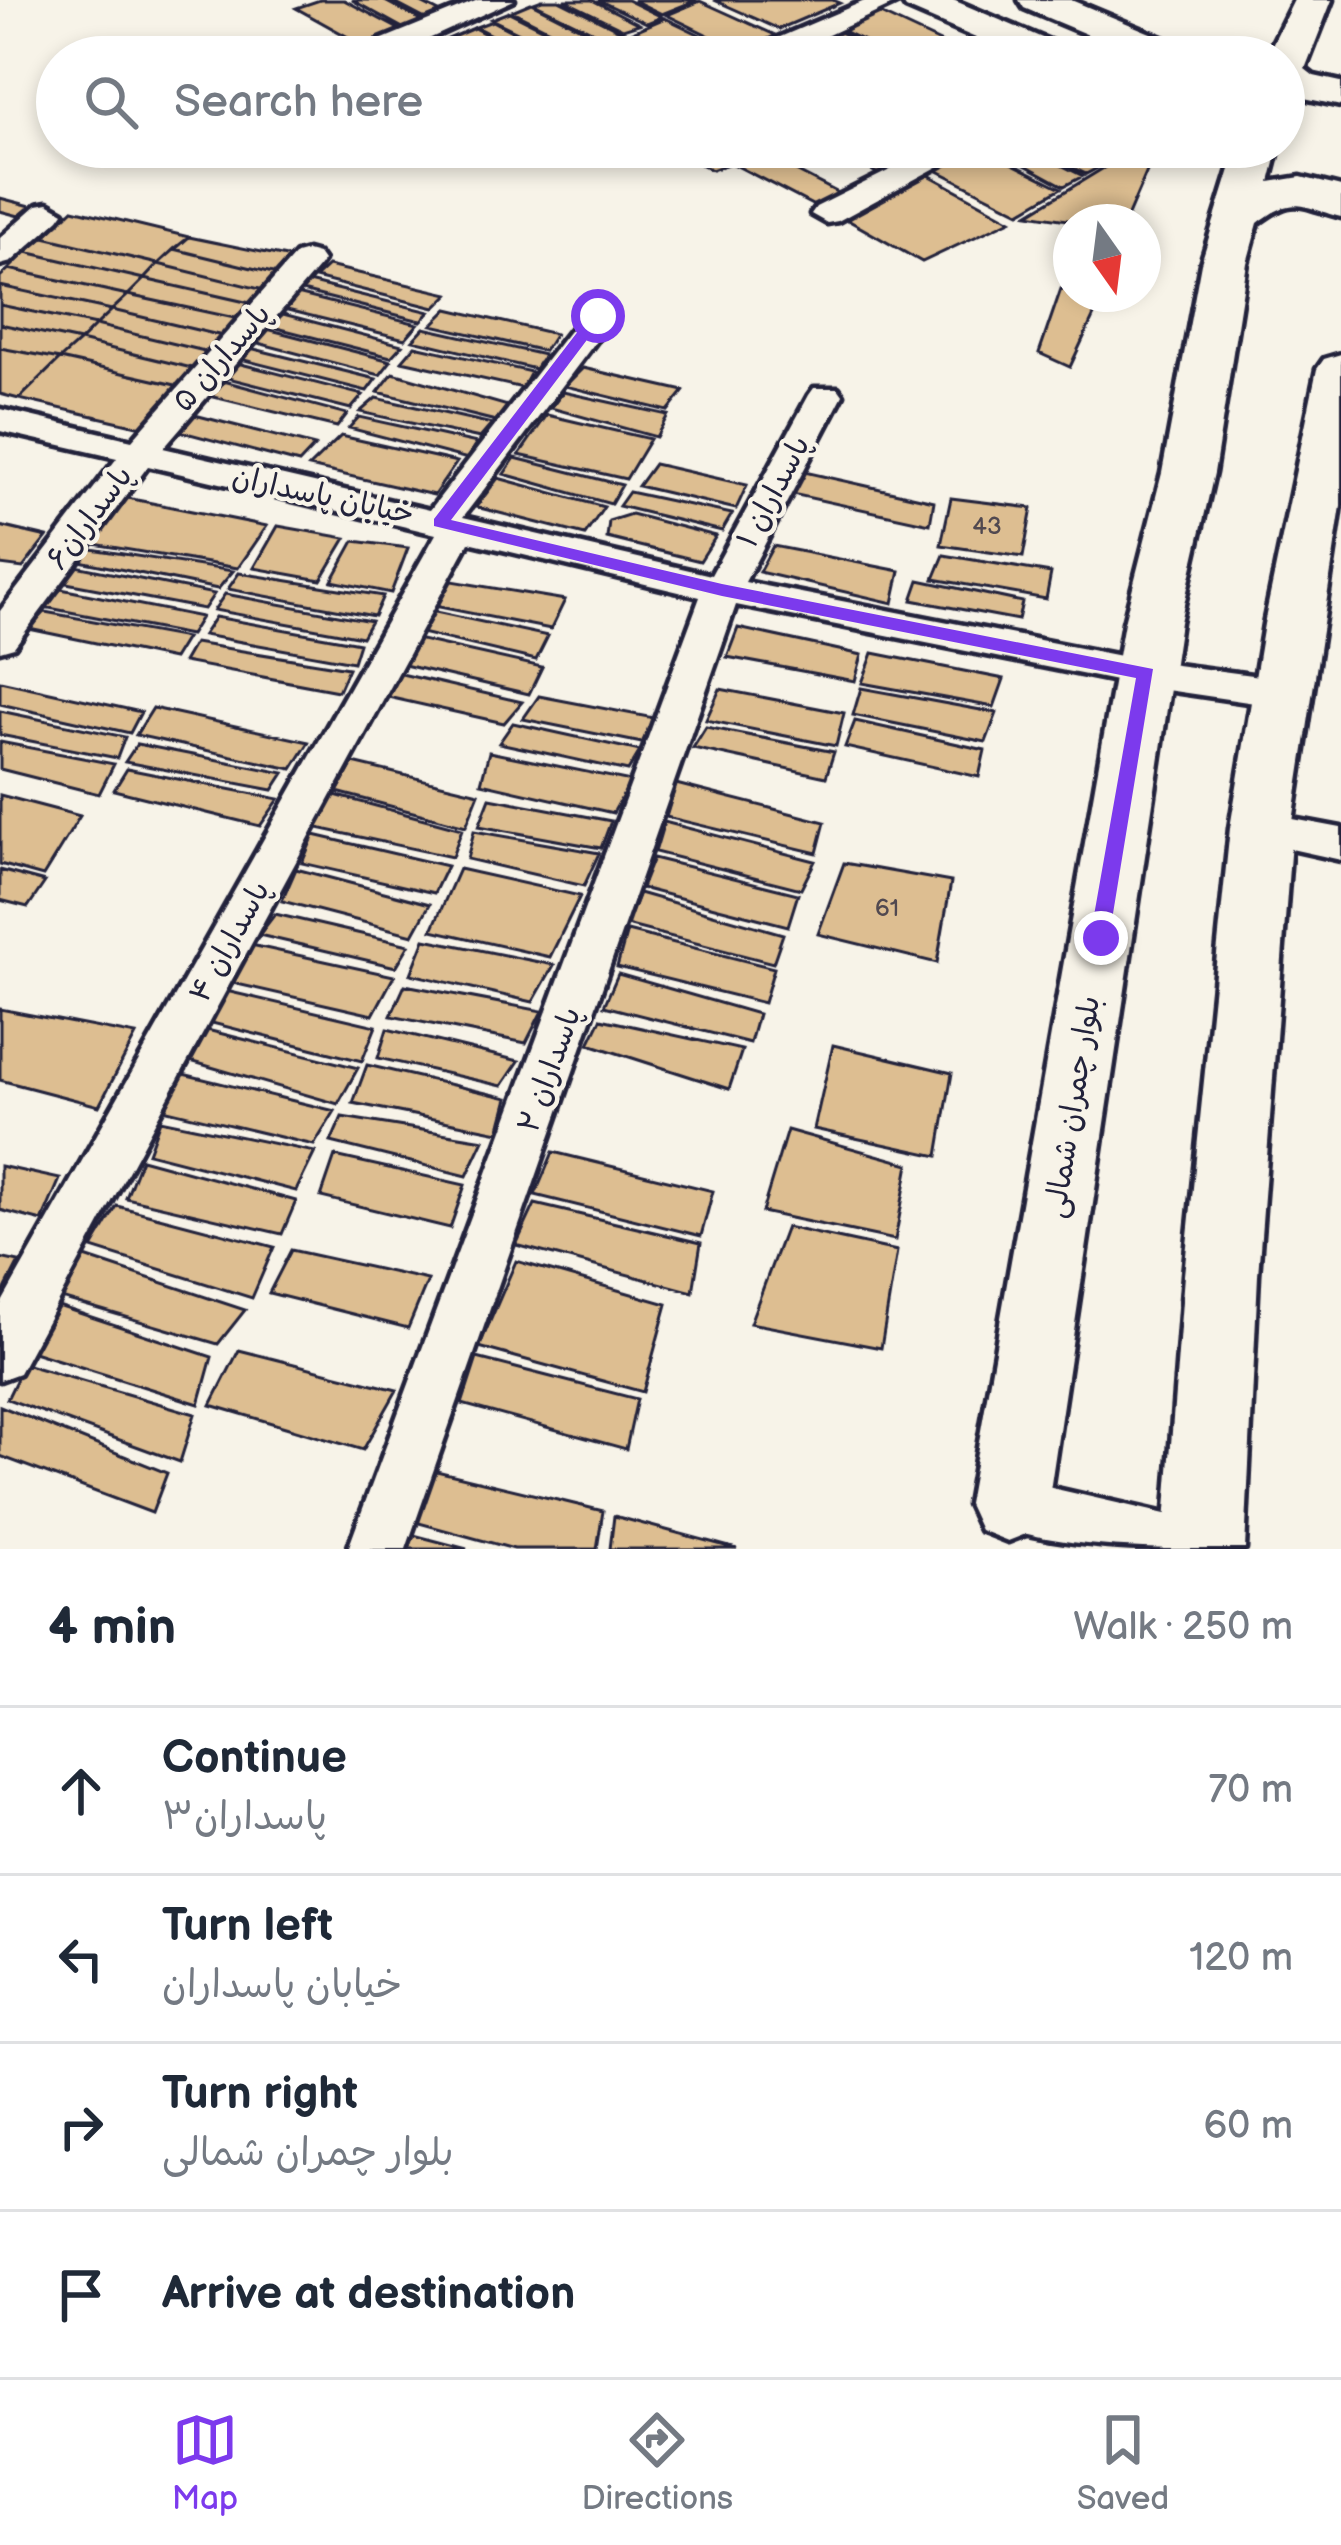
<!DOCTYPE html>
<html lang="en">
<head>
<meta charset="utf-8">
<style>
	:root { --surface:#fff; --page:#f2f2f3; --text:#1f2937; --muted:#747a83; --line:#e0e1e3; --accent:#7c3aed }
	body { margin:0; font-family:"Balsamiq Sans","Playpen Sans Arabic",sans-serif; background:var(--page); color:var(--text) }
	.compass { position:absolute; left:1053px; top:204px; width:108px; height:108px; border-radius:50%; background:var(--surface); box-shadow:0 6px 18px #0003; rotate:166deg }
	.stop { position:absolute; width:36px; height:36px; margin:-27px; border:9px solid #7c3aed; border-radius:50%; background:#fff }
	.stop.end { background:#7c3aed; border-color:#fff; box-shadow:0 3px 12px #0008 }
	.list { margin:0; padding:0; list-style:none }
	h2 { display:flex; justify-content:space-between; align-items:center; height:156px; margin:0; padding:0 48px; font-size:51px }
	h2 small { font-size:39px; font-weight:400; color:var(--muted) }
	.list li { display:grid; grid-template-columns:78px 1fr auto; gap:36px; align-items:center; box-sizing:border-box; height:168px; padding:0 48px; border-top:3px solid var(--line) }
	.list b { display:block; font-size:45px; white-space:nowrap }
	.list p { margin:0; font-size:39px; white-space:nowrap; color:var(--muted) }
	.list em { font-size:39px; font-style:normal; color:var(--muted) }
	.icon { flex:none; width:66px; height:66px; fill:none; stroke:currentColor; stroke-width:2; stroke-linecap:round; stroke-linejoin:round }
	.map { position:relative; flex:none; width:1341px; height:1549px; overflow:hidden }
	.search { position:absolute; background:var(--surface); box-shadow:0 6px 18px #0003; left:36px; right:36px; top:36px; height:132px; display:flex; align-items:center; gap:30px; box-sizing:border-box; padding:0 42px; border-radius:66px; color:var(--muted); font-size:45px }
	.sheet { height:828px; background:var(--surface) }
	nav { display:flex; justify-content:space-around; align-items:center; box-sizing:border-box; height:168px; border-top:3px solid var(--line); background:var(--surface); font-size:33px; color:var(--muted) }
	nav a { display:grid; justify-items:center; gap:6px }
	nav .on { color:var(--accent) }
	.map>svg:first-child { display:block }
	.building { fill:#ddbe91; stroke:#22223b; stroke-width:3 }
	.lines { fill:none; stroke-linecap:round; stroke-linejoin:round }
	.street-casing { stroke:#22223b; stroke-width:9 }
	.secondary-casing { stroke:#22223b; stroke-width:9 }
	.street { fill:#f7f3e8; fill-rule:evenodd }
	.secondary { fill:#f7f3e8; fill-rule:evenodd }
	.route { fill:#7c3aed }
	.labels { text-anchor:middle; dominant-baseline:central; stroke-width:9; stroke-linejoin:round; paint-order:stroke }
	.number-label { font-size:24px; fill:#514950 }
	.street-label { font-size:30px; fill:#22223b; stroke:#f7f3e8 }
</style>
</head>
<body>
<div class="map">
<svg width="1341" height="1549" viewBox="0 0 1341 1549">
	<rect width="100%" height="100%" fill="#f7f3e8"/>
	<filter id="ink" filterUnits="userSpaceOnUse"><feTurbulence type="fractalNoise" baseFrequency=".00833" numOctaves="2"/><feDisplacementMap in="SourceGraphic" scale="24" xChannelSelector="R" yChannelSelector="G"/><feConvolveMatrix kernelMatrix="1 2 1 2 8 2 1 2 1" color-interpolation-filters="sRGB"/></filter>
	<g filter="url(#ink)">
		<!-- building -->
		<path class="building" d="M320,0H344L408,34L368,48L296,8Z
			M352,0H383L428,24L410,32Z
			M389,0H415L447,16L431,22Z
			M542,0H559L625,33L608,39L534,3Z
			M564,0H592L639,24L623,29Z
			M598,0H627L662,17L647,23Z
			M633,0H697L662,14Z
			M714,0H833L840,3L779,29Z
			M700,1L786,40L751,56L667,15Z
			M531,3L604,40L585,48L512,11Z
			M509,12L583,49L566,56L491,19Z
			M878,13L970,56L898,57L841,30Z
			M665,18L744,56L679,57L630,33Z
			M492,21L562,57H532L476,27Z
			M474,28L528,57H456L434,45Z
			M837,31L891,57H826L802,46Z
			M610,43L638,57H607L592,49Z
			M666,147H700L730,163L712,170Z
			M707,147H745L754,152L734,161Z
			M825,147H934L936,148L881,175Z
			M972,147H979L1061,188L1020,212L932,168Z
			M992,147H1025L1083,176L1064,186Z
			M1030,147H1068L1103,165L1086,174Z
			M1130,152L1154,155L1125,222H1080L1028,214Z
			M763,154L848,198L822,210L735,165Z
			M925,173L1011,220L922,262L839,215Z
			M0,198L31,206L19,216L0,211Z
			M73,209L189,237L158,264L44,237Z
			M44,237L158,264L144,279L26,252Z
			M189,237L301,260L285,276L174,249Z
			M174,249L285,276L272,292L158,264Z
			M26,252L144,279L128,295L9,269Z
			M158,264L272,292L259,305L144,279Z
			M328,266L449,294L435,308L315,278Z
			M9,269L128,295L112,310L0,286V277Z
			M144,279L259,305L244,320L128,295Z
			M308,282L430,312L421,321L302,291Z
			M0,286L112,310L96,325L0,305Z
			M1061,289L1103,296L1070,367L1039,353Z
			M297,294L418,324L405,339L283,309Z
			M128,295L244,320L227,337L112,310Z
			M0,305L96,325L80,341L0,324Z
			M448,309L555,334L544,351L432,325Z
			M112,310L227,337L213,353L96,325Z
			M283,314L402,345L391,357L269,326Z
			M0,324L80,341L60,359L0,348Z
			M96,325L213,353L196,369L80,341Z
			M424,328L544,355L535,369L413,340Z
			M267,329L391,361L380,375L254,342Z
			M80,341L196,369L180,386L60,359Z
			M415,346L531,372L523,388L402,361Z
			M0,348L60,359L19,399L0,394Z
			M250,348L376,379L367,391L240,359Z
			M60,359L180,386L142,427L19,399Z
			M233,362L363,395L351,409L220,376Z
			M583,368L684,391L668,411L565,386Z
			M393,373L508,406L496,421L378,392Z
			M216,379L347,414L337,427L201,394Z
			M563,392L668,415L656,437L551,408Z
			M376,398L492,424L480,438L360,412Z
			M187,413L315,446L299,463L171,429Z
			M547,415L650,439L626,479L519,455Z
			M359,417L477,443L468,459L349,428Z
			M341,436L457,462L434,495L309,467Z
			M515,458L622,485L611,504L504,474Z
			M654,464L747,485L736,509L638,486Z
			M800,471L934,501L930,524L792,494Z
			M498,478L604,507L585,535L476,507Z
			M629,492L732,514L722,531L619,506Z
			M122,497L267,526L238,568L82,542Z
			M951,498L1032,508L1023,557L941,545Z
			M631,514L716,536L700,561L607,538L609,521Z
			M0,526L47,537L23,568L0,565Z
			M278,526L346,538L321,580L254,568Z
			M354,541L408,548L391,593L332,581Z
			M773,546L900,571L893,603L759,572Z
			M85,548L233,571L218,589L75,560Z
			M944,555L1051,573L1046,599L934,579Z
			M76,566L214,594L204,609L61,582Z
			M239,573L383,596L374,616L228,589Z
			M446,580L565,600L551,629L429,605Z
			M919,580L1022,602L1018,620L912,600Z
			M61,589L201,617L190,635L44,607Z
			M225,594L371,621L362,637L214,610Z
			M426,610L548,636L536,660L413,631Z
			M45,612L186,638L173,659L29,629Z
			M215,617L359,643L353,662L203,635Z
			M738,628L862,655L855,681L727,657Z
			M417,639L542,667L529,694L400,664Z
			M194,643L348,668L338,691L183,662Z
			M873,653L1004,679L994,707L862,683Z
			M393,672L522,702L504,723L383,696Z
			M0,681L141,712L130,733L0,704Z
			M861,688L997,713L986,742L853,715Z
			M720,689L844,713L836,746L706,720Z
			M539,696L654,718L642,743L523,719Z
			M153,708L309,742L292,769L136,735Z
			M0,711L125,737L117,758L0,735Z
			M855,721L985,750L979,777L845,747Z
			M513,723L640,751L628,771L499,743Z
			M706,727L834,752L826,777L693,748Z
			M0,742L114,764L99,794L0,769Z
			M137,744L284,773L273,790L125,762Z
			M489,752L631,781L613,813L481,783Z
			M353,763L479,793L466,826L337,792Z
			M127,769L279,799L260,826L114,790Z
			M676,784L825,822L817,853L666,817Z
			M331,794L462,829L452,857L313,827Z
			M0,795L80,816L43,876L0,864Z
			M490,798L611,821L601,848L479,826Z
			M664,822L815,861L801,889L655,852Z
			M474,831L599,853L584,886L467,859Z
			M314,835L447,866L434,893L302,863Z
			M653,858L798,894L788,926L641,888Z
			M844,863L951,882L937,963L818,934Z
			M296,869L430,904L413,935L282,901Z
			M459,869L580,896L550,957L432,930Z
			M0,870L45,882L28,907L0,900Z
			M639,893L783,934L773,963L626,925Z
			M275,914L409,945L396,967L259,935Z
			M627,931L774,968L764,1003L617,967Z
			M425,939L554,965L533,1002L411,974Z
			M251,945L394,976L373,1015L228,982Z
			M618,974L758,1014L750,1043L604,1006Z
			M405,985L542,1011L526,1043L391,1016Z
			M226,991L376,1026L362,1061L212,1023Z
			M0,1009L136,1035L99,1106L0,1080Z
			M601,1019L742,1050L729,1089L589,1044Z
			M203,1029L358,1068L338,1104L187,1060Z
			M387,1029L519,1061L502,1086L378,1058Z
			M833,1045L952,1073L938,1156L814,1129Z
			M367,1065L508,1098L499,1132L353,1103Z
			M179,1073L335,1111L314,1145L163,1109Z
			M342,1117L484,1140L467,1176L331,1142Z
			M160,1120L315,1152L296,1191L148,1153Z
			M787,1130L909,1164L895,1240L762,1212Z
			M553,1152L713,1191L701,1236L535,1195Z
			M335,1156L465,1185L450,1228L321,1197Z
			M141,1159L296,1201L282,1234L126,1198Z
			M0,1166L60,1179L42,1221L0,1210Z
			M535,1204L701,1243L693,1292L516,1245Z
			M117,1206L274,1247L252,1298L92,1248Z
			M786,1227L897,1251L881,1348L750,1323Z
			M291,1250L428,1280L408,1328L269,1293Z
			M79,1255L245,1310L218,1344L61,1298Z
			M0,1258L19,1262L0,1299Z
			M516,1261L667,1304L643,1392L479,1347Z
			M52,1304L212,1357L199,1404L33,1352Z
			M239,1350L397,1390L363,1450L211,1405Z
			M477,1358L637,1399L626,1449L462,1404Z
			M24,1364L195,1414L180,1462L7,1399Z
			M0,1406L167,1473L152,1513L0,1456Z
			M424,1468L603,1511L597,1549H514L408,1520Z
			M614,1516L737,1549H610Z
			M406,1533L467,1549H402Z"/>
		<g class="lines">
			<!-- street casing -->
			<g class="street-casing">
				<path id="street" d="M478,0H514L398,53H378L374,47L378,41Z
					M867,0H903L781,57H743L747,51Z
					M936,147H974L838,221L827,223L811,214L816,207Z
					M48,203L64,212L59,219L11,262L0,265V238L37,205Z
					M307,251L318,254L323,261L318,268L163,448L430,510L586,309L598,306L615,316L463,517L711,575L809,395L814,388H838L843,395L745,582L1146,661L1282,679L1296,683L1302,693L1296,703L1282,707L1146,687L736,605L406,1549H348L700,597L469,542L19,1373L0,1380V1306L436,534L148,466L14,647L0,651V611L117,458L0,431V409L132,440L296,254Z
					M1261,813L1341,828V860L1246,839L1239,828L1246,817Z
					M1008,1478L1200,1522L1220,1530L1229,1549C1146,1549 1067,1549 988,1523L980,1504L988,1485Z"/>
			</g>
			<!-- secondary casing -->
			<g class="secondary-casing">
				<path id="secondary" d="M901,0H953L1068,49L1074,57H1020L906,8Z
					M1019,0H1071L1189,49L1195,57H1141L1024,8Z
					M1294,0H1332L1305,69L1314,76L1341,82V106L1286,94L1284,57H1266Z
					M1237,147H1279L1270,182L1301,177L1341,187V217C1301,207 1296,194 1258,223L1247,263L1214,473L1180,622L1048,1504L1036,1530L1008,1541L980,1530L968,1504L1124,622L1162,473L1201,263Z
					M1341,354V506L1292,828L1258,1275L1245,1549H1163L1184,1275L1230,828L1264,624L1317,369L1324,359Z"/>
			</g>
			<!-- street -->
			<use href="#street" class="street"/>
			<!-- secondary -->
			<use href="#secondary" class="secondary"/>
		</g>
	</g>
	<!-- route -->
	<path class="route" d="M592,313L605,316L451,520L722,584L1153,669L1108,944L1101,946L1090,938L1136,678L722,596L434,526V519Z"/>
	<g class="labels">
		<!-- number labels -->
		<g class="number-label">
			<text x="987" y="526">43</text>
			<text x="887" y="908">61</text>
		</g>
		<!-- street labels -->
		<g class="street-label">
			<text transform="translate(222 358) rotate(-49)">پاسداران ۵</text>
			<text transform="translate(774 492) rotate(-62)">پاسداران ۱</text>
			<text transform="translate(323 496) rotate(12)">خیابان پاسداران</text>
			<text transform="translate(90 518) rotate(-53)">پاسداران۶</text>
			<text transform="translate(230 942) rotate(-61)">پاسداران ۴</text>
			<text transform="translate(550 1070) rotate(-70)">پاسداران ۲</text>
			<text transform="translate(1073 1107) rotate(-81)">بلوار چمران شمالی</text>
		</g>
	</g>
</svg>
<svg class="compass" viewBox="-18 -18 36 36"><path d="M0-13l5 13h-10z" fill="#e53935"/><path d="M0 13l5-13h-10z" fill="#747a83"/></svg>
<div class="stop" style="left:598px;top:316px"></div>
<div class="stop end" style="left:1101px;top:938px"></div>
<div class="search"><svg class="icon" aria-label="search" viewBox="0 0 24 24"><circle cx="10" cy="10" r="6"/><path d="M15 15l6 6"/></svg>Search here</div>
</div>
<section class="sheet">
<h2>4 min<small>Walk · 250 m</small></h2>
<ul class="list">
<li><svg class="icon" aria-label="ahead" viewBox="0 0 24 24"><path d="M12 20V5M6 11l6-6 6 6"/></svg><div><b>Continue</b><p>پاسداران۳</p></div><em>70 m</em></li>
<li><svg class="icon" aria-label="left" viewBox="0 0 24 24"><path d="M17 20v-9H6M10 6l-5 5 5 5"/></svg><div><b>Turn left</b><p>خیابان پاسداران</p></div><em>120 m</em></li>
<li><svg class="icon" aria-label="right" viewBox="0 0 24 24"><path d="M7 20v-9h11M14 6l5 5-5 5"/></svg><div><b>Turn right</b><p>بلوار چمران شمالی</p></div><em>60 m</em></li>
<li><svg class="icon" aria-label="arrive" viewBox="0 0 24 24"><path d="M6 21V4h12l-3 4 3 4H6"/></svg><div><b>Arrive at destination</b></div></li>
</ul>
</section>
<nav>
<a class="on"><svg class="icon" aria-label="map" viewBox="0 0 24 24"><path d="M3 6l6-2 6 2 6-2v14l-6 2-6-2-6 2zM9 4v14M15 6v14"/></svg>Map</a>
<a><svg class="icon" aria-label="directions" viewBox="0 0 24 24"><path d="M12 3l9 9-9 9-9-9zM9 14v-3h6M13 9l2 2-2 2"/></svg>Directions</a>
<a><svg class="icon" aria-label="saved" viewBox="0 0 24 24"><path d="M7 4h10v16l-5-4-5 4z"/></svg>Saved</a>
</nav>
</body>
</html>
